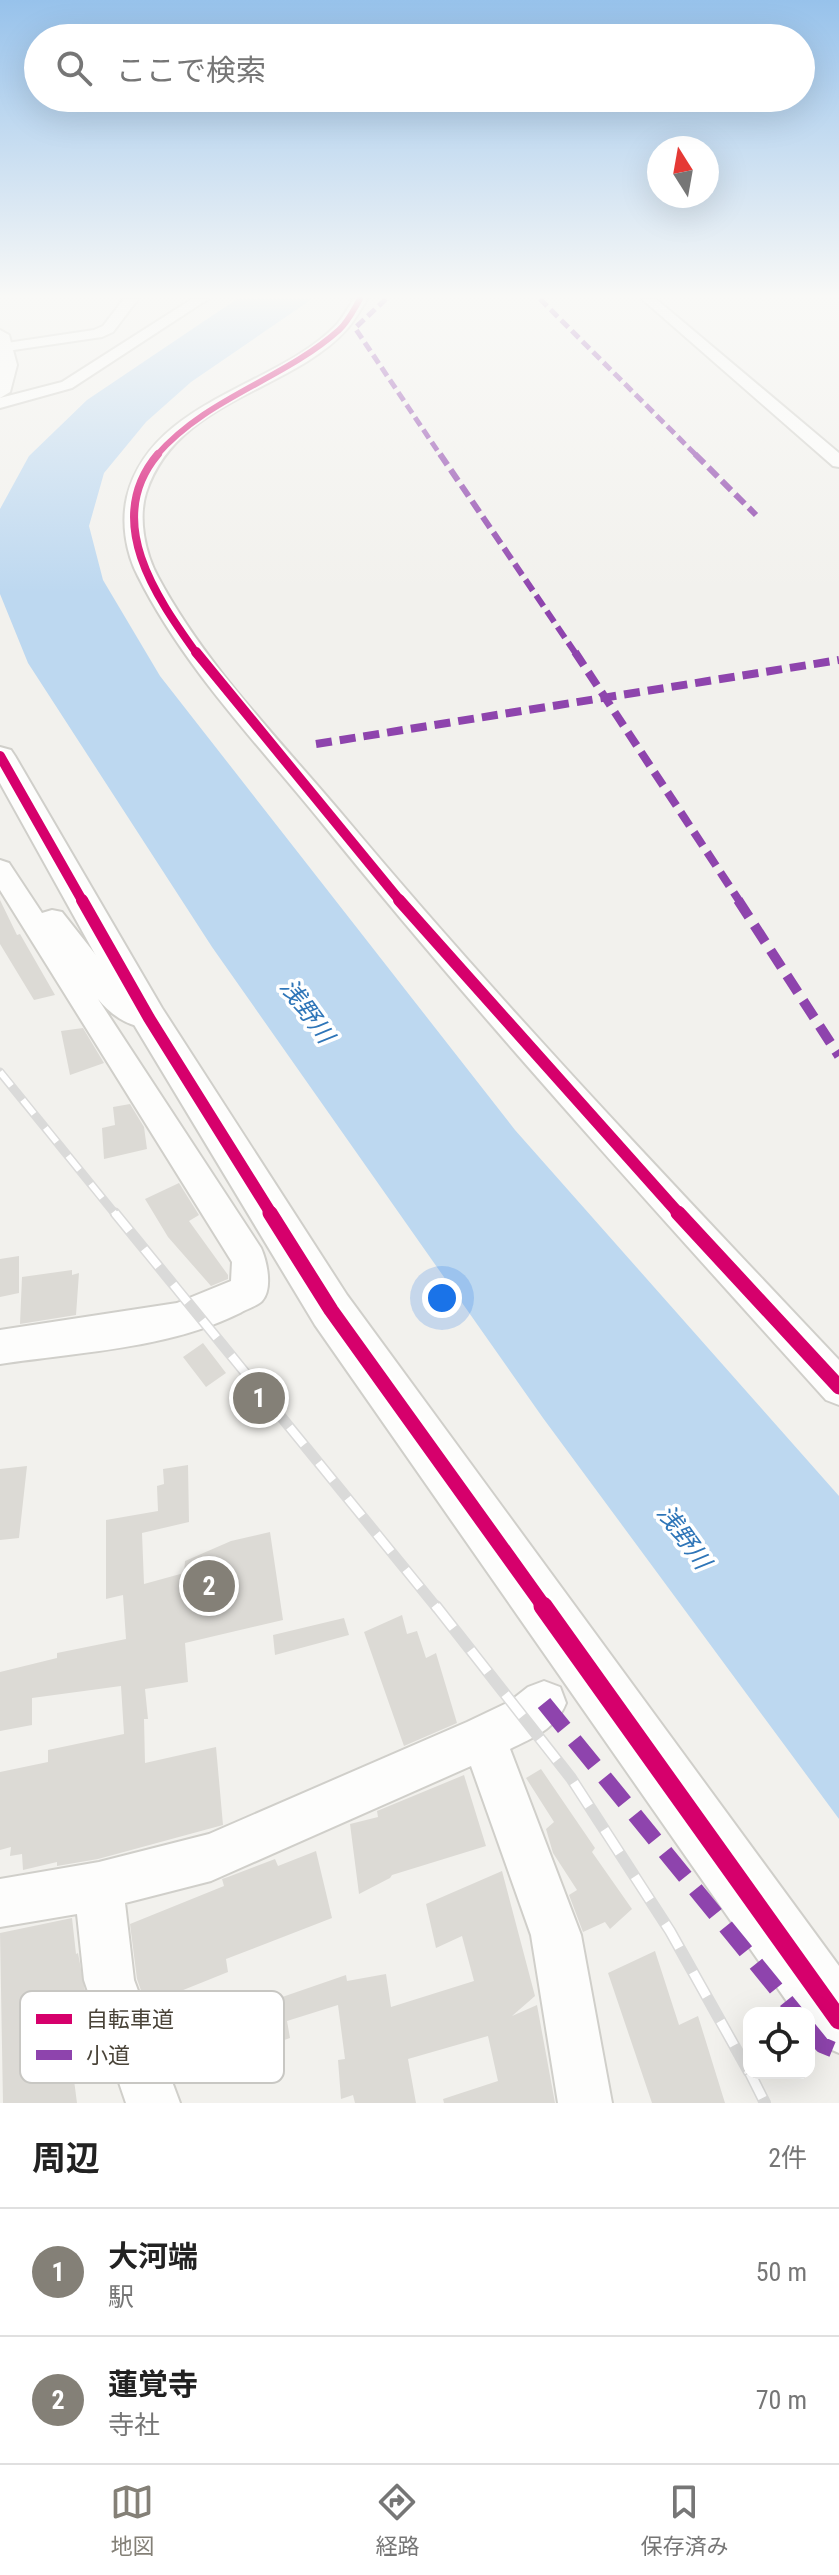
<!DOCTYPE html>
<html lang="ja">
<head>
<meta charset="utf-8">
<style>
	:root { --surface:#fff; --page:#f6f6f6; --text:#222; --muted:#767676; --line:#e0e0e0; --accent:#848077 }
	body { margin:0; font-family:"Roboto Condensed","Noto Sans JP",sans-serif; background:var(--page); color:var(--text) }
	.controls { position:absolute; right:24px; bottom:24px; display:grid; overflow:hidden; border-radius:16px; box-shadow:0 8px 32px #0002 }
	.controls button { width:72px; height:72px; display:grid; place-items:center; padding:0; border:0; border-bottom:2px solid var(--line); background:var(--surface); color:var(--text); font:40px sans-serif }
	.compass { position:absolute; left:647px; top:136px; width:72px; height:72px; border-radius:50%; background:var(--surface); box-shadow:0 8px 32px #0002; rotate:349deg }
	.you { position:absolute; left:442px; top:1298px; width:28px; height:28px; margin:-20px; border:6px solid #fff; border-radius:50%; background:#1a73e8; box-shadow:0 0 0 12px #1a73e833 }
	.badge { display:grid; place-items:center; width:52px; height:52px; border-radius:50%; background:var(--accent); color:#fff; font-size:26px; font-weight:700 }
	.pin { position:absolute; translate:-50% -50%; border:4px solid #fff; box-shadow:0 2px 8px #0006 }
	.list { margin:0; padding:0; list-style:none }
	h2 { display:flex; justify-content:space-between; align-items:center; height:104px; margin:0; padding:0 32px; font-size:34px }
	h2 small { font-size:26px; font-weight:400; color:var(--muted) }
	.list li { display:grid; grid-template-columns:52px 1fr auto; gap:24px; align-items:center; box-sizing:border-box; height:128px; padding:0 32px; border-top:2px solid var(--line) }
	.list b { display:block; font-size:30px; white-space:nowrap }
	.list p { margin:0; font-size:26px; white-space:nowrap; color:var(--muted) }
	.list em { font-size:26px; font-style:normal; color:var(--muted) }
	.icon { flex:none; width:44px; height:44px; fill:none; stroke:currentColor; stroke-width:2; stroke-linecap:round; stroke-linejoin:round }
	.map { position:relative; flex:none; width:839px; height:2103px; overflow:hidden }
	.search { position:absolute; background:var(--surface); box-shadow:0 8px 32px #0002; left:24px; right:24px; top:24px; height:88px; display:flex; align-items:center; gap:20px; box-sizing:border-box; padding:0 28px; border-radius:44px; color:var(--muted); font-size:30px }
	.sheet { height:360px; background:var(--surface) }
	nav { display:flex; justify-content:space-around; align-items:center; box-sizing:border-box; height:112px; border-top:2px solid var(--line); background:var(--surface); font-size:22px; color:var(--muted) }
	nav a { display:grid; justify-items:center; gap:4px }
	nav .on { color:var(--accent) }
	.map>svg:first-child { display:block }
	.water { fill:#bdd8f0 }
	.building { fill:#dcdad5 }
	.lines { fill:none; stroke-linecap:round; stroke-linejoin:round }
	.minor-casing { stroke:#d0cfca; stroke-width:4 }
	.tertiary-casing { stroke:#d0cfca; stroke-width:4 }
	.minor { fill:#fdfdfc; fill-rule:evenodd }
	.tertiary { fill:#fdfdfc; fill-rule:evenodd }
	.rail-far2-casing { stroke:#dadad9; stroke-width:9 }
	.rail-far1-casing { stroke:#dadad9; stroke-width:11 }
	.rail-casing { stroke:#dadad9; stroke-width:12 }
	.rail-far2 { stroke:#fff; stroke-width:6; stroke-dasharray:18; stroke-linecap:butt }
	.rail-far1 { stroke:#fff; stroke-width:8; stroke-dasharray:23; stroke-linecap:butt }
	.rail { stroke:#fff; stroke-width:9; stroke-dasharray:28; stroke-linecap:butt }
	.quiet-far4 { stroke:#8e44ad; stroke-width:5; stroke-dasharray:10 5; stroke-linecap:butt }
	.quiet-far3 { stroke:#8e44ad; stroke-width:6; stroke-dasharray:13 6; stroke-linecap:butt }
	.quiet-far2 { stroke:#8e44ad; stroke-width:8; stroke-dasharray:16 8; stroke-linecap:butt }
	.quiet-far1 { stroke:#8e44ad; stroke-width:10; stroke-dasharray:20 10; stroke-linecap:butt }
	.quiet { stroke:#8e44ad; stroke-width:16; stroke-dasharray:32 16; stroke-linecap:butt }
	.cycleway-far5-casing { stroke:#fff; stroke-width:9 }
	.cycleway-far4-casing { stroke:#fff; stroke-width:11 }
	.cycleway-far3-casing { stroke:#fff; stroke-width:14 }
	.cycleway-far2-casing { stroke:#fff; stroke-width:17 }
	.cycleway-far1-casing { stroke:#fff; stroke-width:20 }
	.cycleway-casing { stroke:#fff; stroke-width:24 }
	.cycleway-far5 { stroke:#d6006c; stroke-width:6 }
	.cycleway-far4 { stroke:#d6006c; stroke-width:8 }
	.cycleway-far3 { stroke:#d6006c; stroke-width:10 }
	.cycleway-far2 { stroke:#d6006c; stroke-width:12 }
	.cycleway-far1 { stroke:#d6006c; stroke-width:15 }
	.cycleway { stroke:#d6006c; stroke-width:19 }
	.labels { text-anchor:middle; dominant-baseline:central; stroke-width:7; stroke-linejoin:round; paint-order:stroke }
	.water-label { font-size:24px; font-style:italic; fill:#2e75b8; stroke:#fff }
	.key { fill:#fff; stroke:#c8c7c3; stroke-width:2 }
	.key-label { font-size:22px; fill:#494338 }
</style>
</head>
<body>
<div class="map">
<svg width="839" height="2103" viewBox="0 0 839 2103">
	<rect width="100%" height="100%" fill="#f2f1ed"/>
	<!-- water -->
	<path class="water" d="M237,299H312L191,382L146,422L104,473L89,526L103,580L160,676L515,1130L839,1496V1819L543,1418L212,947L28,663L0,594V509L29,456L87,400Z"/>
	<!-- building -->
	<path class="building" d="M0,900L17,935L20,934L55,995L34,1000L0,944Z
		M83,1028L104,1063L70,1075L61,1031Z
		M130,1104L144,1127L147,1149L104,1159L102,1128L115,1125L113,1107Z
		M179,1183L199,1215L189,1221L228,1275V1279L211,1286L168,1237L145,1199Z
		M19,1256V1293L0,1297V1259Z
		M72,1270V1275L79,1273L76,1315L20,1324L22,1277Z
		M203,1343L226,1373L206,1387L183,1357Z
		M188,1465L189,1522L142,1533L144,1584L184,1573L185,1561L231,1541L270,1532L283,1620L185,1643L188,1682L145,1689L148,1719H144L145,1763L216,1747L223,1825L98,1859L57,1866V1862L23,1870L22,1854L10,1856L11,1847L0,1850V1772L48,1762V1750L124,1734L121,1686L32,1698V1725L0,1731V1672L57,1658V1653L126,1639L123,1595L106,1599V1520L158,1511L157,1486L164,1484L163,1469Z
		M27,1466L19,1538L0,1540V1469Z
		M402,1615L407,1634L417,1631L426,1658L436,1653L457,1723L404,1746L364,1632Z
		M344,1618L349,1635L275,1655L273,1635Z
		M541,1769L595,1848L592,1852L632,1909L610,1929L605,1922L583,1932L569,1895L577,1890L553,1853L546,1829L554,1822L526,1778Z
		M464,1775L486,1846L392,1875L390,1878L359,1894L350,1824L378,1817L377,1811Z
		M316,1851L332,1918L226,1959L228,1972L146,2005L137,1979L130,1924L224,1886L222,1879L228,1877L275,1859L278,1866Z
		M502,1871L535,1996L512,2016L537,2005L555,2103H444L443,2099L498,2081L488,2036L408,2059L416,2103H355L353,2095L341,2099L338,2060L345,2059L338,2005L287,2021L290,2038L235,2057L230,2015L346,1975L347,1981L386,1974L391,2007L474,1981L462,1936L436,1948L426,1904Z
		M72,1918L76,1954L78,1953L86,1996L71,2003L78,2055L71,2057L77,2103H3L0,1933Z
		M655,1951L679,2025L698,2016L725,2103H652L608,1973Z"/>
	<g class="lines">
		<!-- minor casing -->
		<g class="minor-casing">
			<path id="minor" d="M124,299H138L113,332L102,337L0,352V344L94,330L103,326Z
				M192,299H208L72,388L0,408V398L62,382Z
				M354,299H367C361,309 355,320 347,329C291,392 176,399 146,493C138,519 145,553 158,577C205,665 278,738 342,814C500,1003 670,1181 839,1360V1405L826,1400C655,1210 483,1022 322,823C258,744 184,668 138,576C126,553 121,523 127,497C151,399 281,386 338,323C344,316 348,307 354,299Z
				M642,299H656L839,453V467L833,466Z
				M0,860L9,863L42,913L52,910L62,912L129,997L159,1010L164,1018L159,1026C137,1033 111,1016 98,999L261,1248C267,1261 273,1289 262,1301C257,1306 246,1309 240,1313C168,1349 79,1352 0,1364V1330L177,1303L231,1281L232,1262L0,890Z
				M544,1681L560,1687L566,1703C556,1729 534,1737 510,1749L581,1935L612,2103H558L531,1935L471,1766L211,1881L125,1903L134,1980L180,2103H126L84,1980L77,1914L0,1927V1879L99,1862L209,1834L467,1722L509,1702L528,1687Z"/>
		</g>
		<!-- tertiary casing -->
		<g class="tertiary-casing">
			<path id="tertiary" d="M0,330L9,335L17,365L10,392L0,398Z
				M0,747L11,750L15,756L162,1008L347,1295L839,1966V2053C814,2042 809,2042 809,2013H795L315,1325L136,1028L0,783Z"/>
		</g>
		<!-- minor -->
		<use href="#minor" class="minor"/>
		<!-- tertiary -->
		<use href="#tertiary" class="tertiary"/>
		<!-- rail-far2 casing -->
		<g class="rail-far2-casing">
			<path id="rail-far2" d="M0,1072L116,1215"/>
		</g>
		<!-- rail-far1 casing -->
		<g class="rail-far1-casing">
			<path id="rail-far1" d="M115,1213L437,1608"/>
		</g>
		<!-- rail casing -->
		<g class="rail-casing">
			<path id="rail" d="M436,1606L571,1778L670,1931L749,2072
				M750,2073L765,2103"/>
		</g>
		<!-- rail-far2 -->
		<use href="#rail-far2" class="rail-far2"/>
		<!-- rail-far1 -->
		<use href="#rail-far1" class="rail-far1"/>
		<!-- rail -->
		<use href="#rail" class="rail"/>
		<!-- quiet-far4 -->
		<path class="quiet-far4" d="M386,299L355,328L441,456
			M540,299L697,456"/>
		<!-- quiet-far3 -->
		<path class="quiet-far3" d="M440,454L576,654
			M695,454L756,515"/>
		<!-- quiet-far2 -->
		<path class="quiet-far2" d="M575,652L740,902
			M316,744L839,660"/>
		<!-- quiet-far1 -->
		<path class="quiet-far1" d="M738,900L839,1056"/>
		<!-- quiet -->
		<path class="quiet" d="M544,1703L796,2013
			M809,2029L822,2045L839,2052"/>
		<!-- cycleway-far5 casing -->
		<g class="cycleway-far5-casing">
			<path id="cycleway-far5" d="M156,456C207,397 283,380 339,330C348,322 354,309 360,299"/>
		</g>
		<!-- cycleway-far4 casing -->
		<g class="cycleway-far4-casing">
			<path id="cycleway-far4" d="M158,454C102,520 156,597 197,654"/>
		</g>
		<!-- cycleway-far3 casing -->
		<g class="cycleway-far3-casing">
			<path id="cycleway-far3" d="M196,652L401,902
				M0,756L83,902"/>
		</g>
		<!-- cycleway-far2 casing -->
		<g class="cycleway-far2-casing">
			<path id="cycleway-far2" d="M82,900L149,1018L272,1215
				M399,900L680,1215"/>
		</g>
		<!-- cycleway-far1 casing -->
		<g class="cycleway-far1-casing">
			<path id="cycleway-far1" d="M270,1213L331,1310L545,1608
				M678,1213L839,1387"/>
		</g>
		<!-- cycleway casing -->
		<g class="cycleway-casing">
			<path id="cycleway" d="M543,1606L839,2020"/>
		</g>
		<!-- cycleway-far5 -->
		<use href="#cycleway-far5" class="cycleway-far5"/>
		<!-- cycleway-far4 -->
		<use href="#cycleway-far4" class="cycleway-far4"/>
		<!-- cycleway-far3 -->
		<use href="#cycleway-far3" class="cycleway-far3"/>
		<!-- cycleway-far2 -->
		<use href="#cycleway-far2" class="cycleway-far2"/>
		<!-- cycleway-far1 -->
		<use href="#cycleway-far1" class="cycleway-far1"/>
		<!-- cycleway -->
		<use href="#cycleway" class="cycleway"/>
	</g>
	<!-- sky -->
	<linearGradient id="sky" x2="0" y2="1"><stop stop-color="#97c2eb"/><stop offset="0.5" stop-color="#f9f9f7"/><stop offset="1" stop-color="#f9f9f7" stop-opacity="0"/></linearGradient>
	<rect width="839" height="593" fill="url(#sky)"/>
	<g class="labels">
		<!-- water labels -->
		<g class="water-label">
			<text transform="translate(307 1011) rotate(54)">浅野川</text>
			<text transform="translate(684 1537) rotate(54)">浅野川</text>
		</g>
	</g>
	<!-- legend -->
	<rect x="20" y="1991" width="264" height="92" rx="12" class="key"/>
	<rect x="36" y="2014" width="36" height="10" fill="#d6006c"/>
	<rect x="36" y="2050" width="36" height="10" fill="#8e44ad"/>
	<g class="key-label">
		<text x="86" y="2027">自転車道</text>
		<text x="86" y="2063">小道</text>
	</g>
</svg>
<div class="controls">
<button><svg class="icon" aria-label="locate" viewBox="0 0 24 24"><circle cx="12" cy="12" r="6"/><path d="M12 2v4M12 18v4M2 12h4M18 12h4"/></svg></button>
</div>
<svg class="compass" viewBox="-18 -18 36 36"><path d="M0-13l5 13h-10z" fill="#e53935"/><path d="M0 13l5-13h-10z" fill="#767676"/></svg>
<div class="you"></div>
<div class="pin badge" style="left:259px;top:1398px">1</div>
<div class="pin badge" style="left:209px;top:1586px">2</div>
<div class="search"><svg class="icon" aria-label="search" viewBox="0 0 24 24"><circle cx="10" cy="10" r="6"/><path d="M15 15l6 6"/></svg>ここで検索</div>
</div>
<section class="sheet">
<h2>周辺<small>2件</small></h2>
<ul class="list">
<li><span class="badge">1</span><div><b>大河端</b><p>駅</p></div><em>50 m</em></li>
<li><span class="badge">2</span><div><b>蓮覚寺</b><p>寺社</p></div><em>70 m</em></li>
</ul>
</section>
<nav>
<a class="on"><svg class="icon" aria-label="map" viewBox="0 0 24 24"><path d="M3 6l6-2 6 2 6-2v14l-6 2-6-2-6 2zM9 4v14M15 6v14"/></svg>地図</a>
<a><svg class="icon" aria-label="directions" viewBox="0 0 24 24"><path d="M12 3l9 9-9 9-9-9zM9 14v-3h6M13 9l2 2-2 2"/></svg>経路</a>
<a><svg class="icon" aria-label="saved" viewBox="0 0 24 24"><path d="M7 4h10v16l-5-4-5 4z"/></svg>保存済み</a>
</nav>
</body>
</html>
